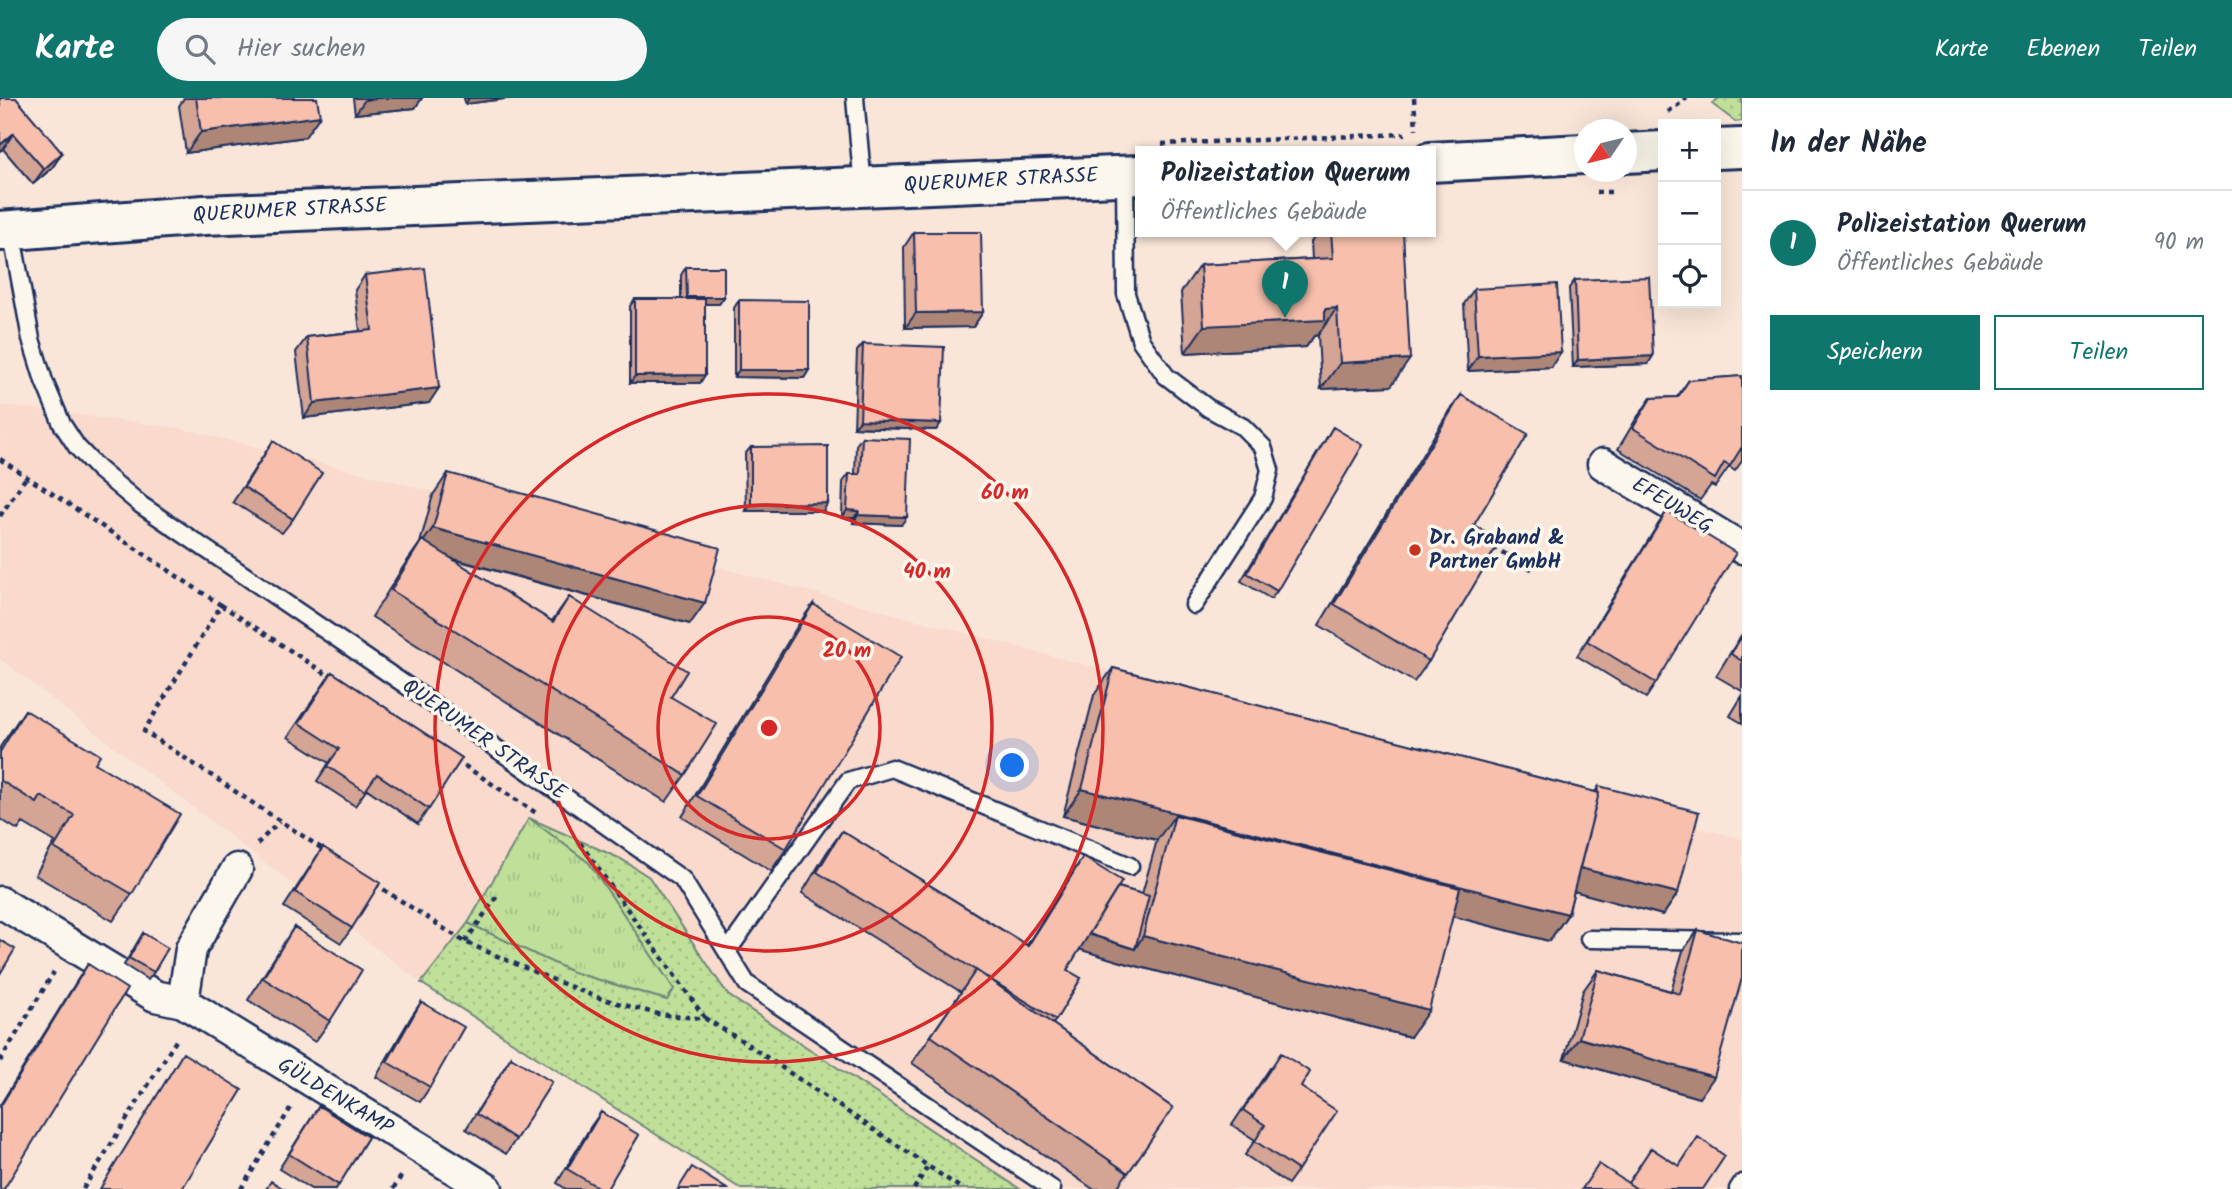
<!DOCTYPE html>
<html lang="de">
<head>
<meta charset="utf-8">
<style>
	:root { --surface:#fff; --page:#f6f6f7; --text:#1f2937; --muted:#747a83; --line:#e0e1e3; --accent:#0f766e }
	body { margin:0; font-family:Kalam,sans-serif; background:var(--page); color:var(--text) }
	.controls { position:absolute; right:21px; top:21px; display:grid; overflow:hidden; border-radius:0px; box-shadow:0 7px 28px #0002 }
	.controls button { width:63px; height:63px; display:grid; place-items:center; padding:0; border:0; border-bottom:2px solid var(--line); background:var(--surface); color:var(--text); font:35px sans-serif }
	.compass { position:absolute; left:1574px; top:21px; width:63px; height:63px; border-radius:50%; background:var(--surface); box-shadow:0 7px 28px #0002; rotate:235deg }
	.you { position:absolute; left:1013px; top:668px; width:24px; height:24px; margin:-18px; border:5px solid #fff; border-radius:50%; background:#1a73e8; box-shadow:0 0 0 10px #1a73e833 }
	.badge { display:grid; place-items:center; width:46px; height:46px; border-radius:50%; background:var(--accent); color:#fff; font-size:23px; font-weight:700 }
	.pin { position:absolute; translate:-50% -58px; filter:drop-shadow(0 2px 4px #0008) }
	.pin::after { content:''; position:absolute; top:37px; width:24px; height:21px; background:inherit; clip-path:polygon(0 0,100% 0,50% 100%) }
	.popup { position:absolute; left:1135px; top:48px; width:301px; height:91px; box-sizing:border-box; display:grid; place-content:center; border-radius:0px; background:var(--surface); filter:drop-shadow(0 2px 5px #0005); font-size:23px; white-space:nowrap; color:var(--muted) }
	.popup b { font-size:26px; color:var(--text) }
	.popup::after { content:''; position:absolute; left:50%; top:100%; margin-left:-14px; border:14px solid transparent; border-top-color:var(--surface) }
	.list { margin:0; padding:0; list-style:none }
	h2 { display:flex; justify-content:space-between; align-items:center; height:91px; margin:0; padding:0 28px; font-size:30px }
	h2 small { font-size:23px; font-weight:400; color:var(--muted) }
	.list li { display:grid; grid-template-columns:46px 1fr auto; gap:21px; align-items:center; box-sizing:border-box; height:105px; padding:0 28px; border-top:2px solid var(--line) }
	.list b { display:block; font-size:26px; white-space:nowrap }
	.list p { margin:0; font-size:23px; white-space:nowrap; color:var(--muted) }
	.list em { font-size:23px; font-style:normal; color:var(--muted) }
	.actions { display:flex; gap:14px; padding:21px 28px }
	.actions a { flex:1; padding:16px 0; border:2px solid var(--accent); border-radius:0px; text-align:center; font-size:24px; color:var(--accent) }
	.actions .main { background:var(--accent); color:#fff }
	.icon { flex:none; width:38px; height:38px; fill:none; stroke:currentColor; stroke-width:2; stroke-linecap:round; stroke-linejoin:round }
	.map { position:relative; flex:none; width:1742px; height:1091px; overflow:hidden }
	header { display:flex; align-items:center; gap:42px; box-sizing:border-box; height:98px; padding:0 35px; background:var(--accent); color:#fff }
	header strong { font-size:33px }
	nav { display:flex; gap:38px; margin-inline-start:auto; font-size:24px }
	.search { width:490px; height:63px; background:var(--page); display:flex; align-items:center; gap:18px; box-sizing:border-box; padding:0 24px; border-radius:38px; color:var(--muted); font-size:26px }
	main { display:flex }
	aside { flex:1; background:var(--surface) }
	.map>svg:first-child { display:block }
	.built { fill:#f9dacc }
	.grass { fill:url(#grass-dots); stroke:#6e887c; stroke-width:2 }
	.park { fill:url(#park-tufts); stroke:#6e887c; stroke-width:2 }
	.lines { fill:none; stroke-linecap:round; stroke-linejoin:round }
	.lane-casing { stroke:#1b2f5e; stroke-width:21 }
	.street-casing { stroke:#1b2f5e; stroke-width:35 }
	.secondary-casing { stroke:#1b2f5e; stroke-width:44 }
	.path { stroke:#1b2f5e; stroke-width:4.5; stroke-dasharray:5 5; stroke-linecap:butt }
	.lane { stroke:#fbf7ec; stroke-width:16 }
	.street { stroke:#fbf7ec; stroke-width:30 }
	.secondary { stroke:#fbf7ec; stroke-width:38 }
	.wall { fill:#d4a494; stroke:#1b2f5e; stroke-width:2 }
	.shaded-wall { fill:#ad8678; stroke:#1b2f5e; stroke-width:2 }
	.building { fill:#f7bfac; stroke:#1b2f5e; stroke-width:2 }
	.ring { fill:none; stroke:#d62828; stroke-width:3.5 }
	.poi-dot { fill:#c8321e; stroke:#fbf7ec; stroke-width:2.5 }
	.labels { text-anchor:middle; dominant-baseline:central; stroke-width:7; stroke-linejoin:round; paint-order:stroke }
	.street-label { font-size:21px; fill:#1b2f5e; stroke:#fbf7ec }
	.poi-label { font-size:21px; font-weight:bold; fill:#1b2f5e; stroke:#fbf7ec; text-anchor:start }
	.centre { fill:#d62828; stroke:#fbf7ec; stroke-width:3.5 }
	.ring-label { font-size:21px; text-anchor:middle; font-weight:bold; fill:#d62828; stroke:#fbf7ec; stroke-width:7; stroke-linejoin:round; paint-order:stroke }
</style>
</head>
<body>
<header>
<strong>Karte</strong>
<div class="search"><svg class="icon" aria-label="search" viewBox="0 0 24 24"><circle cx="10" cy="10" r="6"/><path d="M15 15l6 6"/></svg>Hier suchen</div>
<nav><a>Karte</a><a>Ebenen</a><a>Teilen</a></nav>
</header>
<main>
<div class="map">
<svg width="1742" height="1091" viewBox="0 0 1742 1091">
	<defs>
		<pattern id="grass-dots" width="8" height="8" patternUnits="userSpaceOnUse" patternTransform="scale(1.75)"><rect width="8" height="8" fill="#c0e099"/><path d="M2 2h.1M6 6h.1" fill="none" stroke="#a4c086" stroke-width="1.8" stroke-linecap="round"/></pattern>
		<pattern id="park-tufts" width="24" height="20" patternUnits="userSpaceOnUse" patternTransform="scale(1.75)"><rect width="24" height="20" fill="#c0e099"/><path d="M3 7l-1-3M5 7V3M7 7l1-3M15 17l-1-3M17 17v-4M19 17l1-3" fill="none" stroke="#a4c086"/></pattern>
	</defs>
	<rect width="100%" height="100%" fill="#fae6d9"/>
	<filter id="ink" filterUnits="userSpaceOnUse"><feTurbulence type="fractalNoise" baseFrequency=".0143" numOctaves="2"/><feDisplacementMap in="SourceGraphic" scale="14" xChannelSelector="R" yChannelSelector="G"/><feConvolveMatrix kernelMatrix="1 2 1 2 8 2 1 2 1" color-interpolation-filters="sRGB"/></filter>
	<g filter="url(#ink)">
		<!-- built -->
		<path class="built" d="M0,307L179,330L397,384L1742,741V1091H741L421,885L0,561Z"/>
		<!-- grass -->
		<path class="grass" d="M1719,0H1742V23L1736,24L1712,6Z
			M529,720L621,761L649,779L728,897L1020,1091H741L421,885L468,825L573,874L667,902L674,891L589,765Z"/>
		<!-- park -->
		<path class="park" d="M529,720L589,765L674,891L667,902L573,874L468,825Z"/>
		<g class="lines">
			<!-- lane casing -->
			<g class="lane-casing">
				<path id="lane" d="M855,0L863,89
					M1125,77L1126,196L1141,243L1166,278L1208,310L1243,329L1263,349L1270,372L1263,400L1194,507
					M11,132L31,241L44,283L62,326L77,349L98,371L141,407L416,594L682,781L747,886L1052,1091
					M1589,841L1742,843
					M727,854L848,683L892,670L1130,768
					M1738,1091L1742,1085"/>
			</g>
			<!-- street casing -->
			<g class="street-casing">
				<path id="street" d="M1603,366L1742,450
					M0,804L155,898L183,904L487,1091
					M183,904L191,851L237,771"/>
			</g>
			<!-- secondary casing -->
			<g class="secondary-casing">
				<path id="secondary" d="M1716,51L1742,50
					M1626,55L1663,53
					M1430,64L1584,56
					M0,133L204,117L1140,77"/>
			</g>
			<!-- path -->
			<path class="path" d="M1414,0L1416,31
				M1668,14L1687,0
				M1162,46L1405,36
				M1596,94H1615
				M0,361L221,507L144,633L324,752
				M0,418L27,378
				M1493,449L1535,473
				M221,507L332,580
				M456,662L539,717
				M580,745L705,920
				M257,746L279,724
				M375,786L465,844L539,876L596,899L628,908L658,916L706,921L744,944L962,1091
				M465,844L497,798
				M0,963L54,874
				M83,1091L177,941
				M241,1091L292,1008
				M393,1091L402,1077
				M914,1091L928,1068"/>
			<!-- lane -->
			<use href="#lane" class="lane"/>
			<!-- street -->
			<use href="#street" class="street"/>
			<!-- secondary -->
			<use href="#secondary" class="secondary"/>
		</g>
		<!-- wall -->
		<path class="wall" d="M0,0L62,55L52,70L33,86L3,51Z
			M184,0H317L305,39L186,55L179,8Z
			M353,0H422L415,10L355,16Z
			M464,0H512L465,6Z
			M914,134L983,214L973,229L905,230L904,149Z
			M1318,134H1403L1391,288L1321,291L1318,237L1314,238L1306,249L1185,255L1181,194L1200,167L1312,161L1311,144Z
			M686,169L724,199L719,206H705L700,285H630V208L635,201H681V177Z
			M365,177L429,305L304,320L296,254L307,239L360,233L355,192Z
			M1575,182L1648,266L1573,269L1569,190Z
			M1474,191L1551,269L1468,273L1464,206Z
			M739,202L809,272L804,280L734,279V210Z
			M863,246L941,325L936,332L854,329L857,253Z
			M1742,278V363L1735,373L1729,369L1715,389L1711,387L1700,402L1618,351L1636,321L1651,300L1677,299L1689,282Z
			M1461,297L1474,427L1429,563L1414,584L1319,527L1446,318Z
			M1333,329L1277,493L1271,501L1241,483Z
			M862,339L901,427L853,425L854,420H842L843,384L849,376H855L856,347Z
			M273,343L293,421L282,435L233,404Z
			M751,349L823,413H746L745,356Z
			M448,375L690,526L452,461L552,523L569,499L671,599L685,677L666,704L372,519L403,469L420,445L433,397Z
			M1667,413L1656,585L1646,600L1577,558L1657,428Z
			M813,506L786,751L771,773L682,719L798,527Z
			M1742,536V593L1716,578Z
			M1113,570L1595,694L1599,688L1678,795L1663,817L1574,793L1568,816L1549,843L1453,818L1410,939L1125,865L1079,851L1067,872L1081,880L1053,926L1173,1010L1116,1091H1093L912,965L961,894L802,795L827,754L842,733L1027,847L1068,781L1083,759L1118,789L1142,796L1157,742L1063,718L1094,597Z
			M332,574L462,660L418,726L367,691L355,708L317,683L329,665L288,639Z
			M1742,598V625L1730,618Z
			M25,612L95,665L132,796L113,823L35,777L55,744L23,725L18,732L0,721V649Z
			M323,749L352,830L341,845L284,809Z
			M294,829L330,923L315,944L248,902L280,851Z
			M1698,832L1699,1000L1564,961L1583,893L1598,872L1671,893L1683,853Z
			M143,835L154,874L148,882L124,867Z
			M88,866L0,1091V1007L78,881Z
			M421,904L430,989L420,1004L376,979L411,919Z
			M511,959L516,1041L506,1056L466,1031Z
			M1270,970L1301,989L1298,1072L1288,1086L1245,1057L1255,1042L1232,1027Z
			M319,1008L368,1039L336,1091H311L279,1071Z
			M601,1014L607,1091H566L557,1085L591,1028Z"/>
		<!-- shaded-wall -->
		<path class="shaded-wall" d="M379,0H422L415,10L355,16L365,2Z
			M469,0H512L465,6Z
			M320,18L305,39L186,55L201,34Z
			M13,36L3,51L0,53V47Z
			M62,55L52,70L33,86L44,71Z
			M687,199H724L719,206H681Z
			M1337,210L1318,237L1314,238L1306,249L1185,255L1204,228L1325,211Z
			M983,214L973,229L905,230L916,215Z
			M1561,254L1551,269L1468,273L1478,258Z
			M1653,258L1648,266L1573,269L1578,262Z
			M1410,261L1391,288L1321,291L1340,265Z
			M739,272H809L804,280L734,279Z
			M705,277L700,285H630L635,278Z
			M439,290L429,305L304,320L314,305Z
			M860,322L941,325L936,332L854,329Z
			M828,405L823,413H746L751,406Z
			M847,412L859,413L854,420H842Z
			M858,417L907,419L901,427L853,425Z
			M433,430L705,505L690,526L418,451Z
			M1082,691L1568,816L1549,843L1168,745L1175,717L1157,742L1063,718Z
			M1577,769L1678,795L1663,817L1562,790Z
			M1088,836L1135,851L1143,838L1429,912L1410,939L1125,865L1078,851Z
			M1579,940L1714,979L1699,1000L1564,961Z"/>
		<!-- building -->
		<path class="building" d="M0,0H16L62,55L44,71L13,36L0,47Z
			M196,0H317L320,18L201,34Z
			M914,134H981L983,214L916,215Z
			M1331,134H1403L1410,261L1340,265L1337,210L1325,211V222L1204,228L1200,167L1333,160Z
			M686,169H724V199H687Z
			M425,170L439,290L314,305L307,239L372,232L365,177Z
			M1649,179L1653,258L1578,262L1575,182Z
			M1557,186L1561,254L1478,258L1474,191Z
			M635,201H705V277L635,278Z
			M739,202L809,203V272H739Z
			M863,246L944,249L941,325L860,322Z
			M1742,278V349L1730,368L1724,365L1715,381L1633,330L1651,300L1678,299L1689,282Z
			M1461,297L1528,336L1474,427L1500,443L1429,563L1334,506Z
			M1333,329L1363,347L1277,493L1247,475Z
			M862,339L910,341L907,419L858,417L859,413L847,412L849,376H860Z
			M273,343L322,375L293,421L244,389Z
			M828,348V405L751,406V349Z
			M448,375L720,450L705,505L433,430Z
			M1667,413L1736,455L1656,585L1587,543Z
			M422,442L553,524L569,499L687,573L671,599L717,626L685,677L391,492Z
			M813,506L901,559L786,751L697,698Z
			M1742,538V563L1731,556Z
			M1113,570L1599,695L1568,816L1082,691Z
			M332,574L462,660L429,711L377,676L365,693L327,668L339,651L299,625Z
			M25,612L100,657L95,665L180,716L132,796L54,750L74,717L41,698L37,705L0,682V654Z
			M1599,688L1699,714L1678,795L1580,770L1599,695L1597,694Z
			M1175,717L1460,790L1429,912L1143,838Z
			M842,733L1028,848L1083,759L1122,783L1067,872L1081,880L1056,922L817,774Z
			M323,749L380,785L352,830L295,794Z
			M1118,789L1149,798L1135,851L1089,836Z
			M294,829L362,872L330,923L263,880Z
			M1698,832L1742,845V880L1714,979L1579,940L1598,872L1680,896Z
			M143,835L168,850L154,874L129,860Z
			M0,842L15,851L0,876Z
			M88,866L127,891L4,1091H0V1009Z
			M976,872L1173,1010L1128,1075L931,938Z
			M421,904L464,929L430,989L387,964Z
			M183,955L242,992L182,1091H100Z
			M1281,955L1310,974L1301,989L1337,1013L1298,1072L1255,1043L1265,1027L1243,1012Z
			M511,959L552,984L516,1041L476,1016Z
			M319,1008L368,1039L339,1087L289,1056Z
			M601,1014L639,1037L607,1091H601L567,1071Z
			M1698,1039L1725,1058L1703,1091H1637L1628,1085L1651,1050L1679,1068Z
			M1599,1066L1637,1091H1582Z
			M692,1069L727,1091H678Z
			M271,1083L284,1091H266Z"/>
	</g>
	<!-- distance rings -->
	<g class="ring">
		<circle cx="769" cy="630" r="111"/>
		<circle cx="769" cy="630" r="223"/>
		<circle cx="769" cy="630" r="334"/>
	</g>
	<!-- markers -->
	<circle class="poi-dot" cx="1415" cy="452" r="7"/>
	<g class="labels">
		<!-- street labels -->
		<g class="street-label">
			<text transform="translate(1001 83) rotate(-3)">QUERUMER STRASSE</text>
			<text transform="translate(290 113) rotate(-3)">QUERUMER STRASSE</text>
			<text transform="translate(1672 408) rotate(31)">EFEUWEG</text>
			<text transform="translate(484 642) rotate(35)">QUERUMER STRASSE</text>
			<text transform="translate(335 999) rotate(31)">GÜLDENKAMP</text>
		</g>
		<!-- poi labels -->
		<g class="poi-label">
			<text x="1429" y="440">Dr. Graband &amp;<tspan x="1429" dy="24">Partner GmbH</tspan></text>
		</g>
	</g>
	<circle cx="769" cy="630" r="10" class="centre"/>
	<g class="ring-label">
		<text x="1005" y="401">60 m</text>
		<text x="927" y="480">40 m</text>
		<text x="847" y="559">20 m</text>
	</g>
</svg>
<div class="controls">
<button>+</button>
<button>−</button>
<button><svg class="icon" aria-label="locate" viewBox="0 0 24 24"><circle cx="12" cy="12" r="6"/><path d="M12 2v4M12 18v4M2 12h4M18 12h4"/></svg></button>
</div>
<svg class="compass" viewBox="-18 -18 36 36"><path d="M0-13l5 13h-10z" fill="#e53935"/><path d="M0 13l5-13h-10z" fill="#747a83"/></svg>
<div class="you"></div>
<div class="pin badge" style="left:1285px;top:220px">1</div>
<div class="popup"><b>Polizeistation Querum</b>Öffentliches Gebäude</div>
</div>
<aside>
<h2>In der Nähe<small></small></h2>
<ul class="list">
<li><span class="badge">1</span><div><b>Polizeistation Querum</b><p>Öffentliches Gebäude</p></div><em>90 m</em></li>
</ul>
<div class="actions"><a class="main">Speichern</a><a>Teilen</a></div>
</aside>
</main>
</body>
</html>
